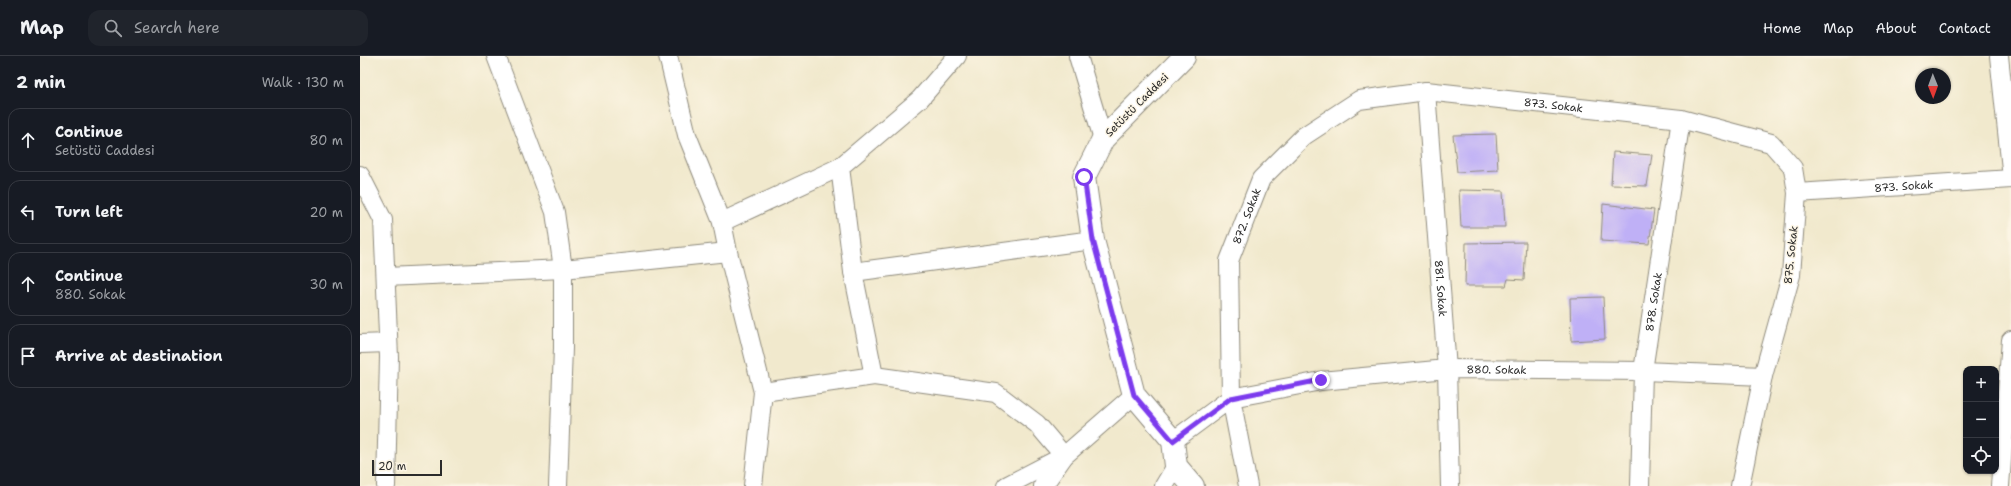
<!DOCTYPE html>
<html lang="en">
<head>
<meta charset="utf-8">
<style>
	:root { --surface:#171b24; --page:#20242c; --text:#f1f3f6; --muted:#9ea1a6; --line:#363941 }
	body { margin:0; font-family:"Shantell Sans",sans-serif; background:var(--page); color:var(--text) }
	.controls { position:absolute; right:12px; bottom:12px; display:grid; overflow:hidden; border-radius:8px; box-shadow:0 1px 3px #0004 }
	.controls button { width:36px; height:36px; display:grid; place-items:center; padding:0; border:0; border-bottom:1px solid var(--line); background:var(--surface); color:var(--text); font:20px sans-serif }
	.compass { position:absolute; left:1555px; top:12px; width:36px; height:36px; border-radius:50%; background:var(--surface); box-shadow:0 1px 3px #0004; rotate:179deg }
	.scale { position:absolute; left:12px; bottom:10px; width:70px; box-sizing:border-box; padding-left:4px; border:2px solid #2b2b2b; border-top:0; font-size:11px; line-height:14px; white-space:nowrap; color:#2b2b2b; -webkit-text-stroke:3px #fcf5e5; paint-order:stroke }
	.stop { position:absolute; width:12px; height:12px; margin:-9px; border:3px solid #7c3aed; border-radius:50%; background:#fff }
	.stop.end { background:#7c3aed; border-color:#fff; box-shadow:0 1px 4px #0008 }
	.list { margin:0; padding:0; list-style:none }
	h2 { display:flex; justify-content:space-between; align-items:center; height:52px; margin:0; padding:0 16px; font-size:17px }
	h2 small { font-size:13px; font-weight:400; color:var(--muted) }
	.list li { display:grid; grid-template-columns:26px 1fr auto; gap:12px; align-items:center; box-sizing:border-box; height:64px; margin:0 8px 8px; padding:0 8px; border:1px solid var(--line); border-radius:12px }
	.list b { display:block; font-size:15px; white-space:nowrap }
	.list p { margin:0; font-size:13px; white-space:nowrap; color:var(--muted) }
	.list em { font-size:13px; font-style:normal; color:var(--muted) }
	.icon { flex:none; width:22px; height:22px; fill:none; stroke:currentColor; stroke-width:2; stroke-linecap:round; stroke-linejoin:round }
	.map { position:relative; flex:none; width:1651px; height:430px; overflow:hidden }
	header { display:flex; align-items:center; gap:24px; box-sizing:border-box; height:56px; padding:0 20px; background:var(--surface); border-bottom:1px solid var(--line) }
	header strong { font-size:19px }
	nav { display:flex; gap:22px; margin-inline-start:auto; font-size:14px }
	.search { width:280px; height:36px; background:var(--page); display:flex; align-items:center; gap:10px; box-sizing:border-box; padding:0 14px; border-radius:12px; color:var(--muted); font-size:15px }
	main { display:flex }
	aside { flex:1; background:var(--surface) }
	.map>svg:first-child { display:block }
	.building { fill:#bfb0f6 }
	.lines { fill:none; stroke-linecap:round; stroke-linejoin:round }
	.minor-casing { stroke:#8e8a7c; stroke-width:20 }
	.tertiary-casing { stroke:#8e8a7c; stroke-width:24 }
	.minor { stroke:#fff; stroke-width:18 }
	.tertiary { stroke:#fff; stroke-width:22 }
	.route { stroke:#7c3aed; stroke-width:5 }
	.labels { text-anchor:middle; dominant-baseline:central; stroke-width:3; stroke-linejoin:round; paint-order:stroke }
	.street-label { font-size:11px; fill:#2b2b2b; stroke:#fcf5e5 }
</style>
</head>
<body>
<header>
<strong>Map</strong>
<div class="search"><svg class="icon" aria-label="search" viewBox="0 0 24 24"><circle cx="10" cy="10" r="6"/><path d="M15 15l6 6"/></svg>Search here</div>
<nav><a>Home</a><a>Map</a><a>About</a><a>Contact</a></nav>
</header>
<main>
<aside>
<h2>2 min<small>Walk · 130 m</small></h2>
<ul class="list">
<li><svg class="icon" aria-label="ahead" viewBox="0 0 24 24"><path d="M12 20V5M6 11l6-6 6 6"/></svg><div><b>Continue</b><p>Setüstü Caddesi</p></div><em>80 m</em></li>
<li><svg class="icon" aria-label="left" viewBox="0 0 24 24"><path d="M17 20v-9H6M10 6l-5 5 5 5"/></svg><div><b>Turn left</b></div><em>20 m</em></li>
<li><svg class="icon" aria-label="ahead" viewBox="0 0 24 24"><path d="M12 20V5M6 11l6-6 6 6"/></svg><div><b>Continue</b><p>880. Sokak</p></div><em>30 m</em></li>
<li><svg class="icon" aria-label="arrive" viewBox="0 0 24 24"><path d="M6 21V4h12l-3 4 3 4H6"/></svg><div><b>Arrive at destination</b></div></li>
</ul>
</aside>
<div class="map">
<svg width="1651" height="430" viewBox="0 0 1651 430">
	<rect width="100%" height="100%" fill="#fcf5e5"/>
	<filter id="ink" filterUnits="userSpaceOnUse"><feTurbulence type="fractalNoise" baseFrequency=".025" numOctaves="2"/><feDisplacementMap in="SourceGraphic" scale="8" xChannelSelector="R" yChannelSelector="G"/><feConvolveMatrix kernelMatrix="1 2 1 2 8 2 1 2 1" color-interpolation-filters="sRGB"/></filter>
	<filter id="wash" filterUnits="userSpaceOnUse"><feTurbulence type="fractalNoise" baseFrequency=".012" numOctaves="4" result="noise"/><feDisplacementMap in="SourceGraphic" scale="16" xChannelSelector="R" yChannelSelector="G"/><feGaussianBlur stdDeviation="0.9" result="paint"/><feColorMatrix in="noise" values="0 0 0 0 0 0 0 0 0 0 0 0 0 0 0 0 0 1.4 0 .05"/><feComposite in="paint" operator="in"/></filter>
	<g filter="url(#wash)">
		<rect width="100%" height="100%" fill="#f1e9cd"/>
		<g id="blocks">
			<!-- building -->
			<path class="building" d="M1136,78L1138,114L1097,116L1093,79Z
				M1253,96L1292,99L1287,130L1251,129Z
				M1099,134L1143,135L1145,171H1101Z
				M1243,148L1294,154L1289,188L1241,185Z
				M1166,186L1164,224L1148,223L1146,230H1105L1106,187Z
				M1243,241L1245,283L1211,285L1210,242Z"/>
		</g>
	</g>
	<g filter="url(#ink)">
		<use href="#blocks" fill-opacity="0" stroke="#8e8a7c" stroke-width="1"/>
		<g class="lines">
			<!-- minor casing -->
			<g class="minor-casing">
				<g id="minor">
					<path d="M136,0L195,156L203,213V292L198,430"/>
					<path d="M308,0L327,79L362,166L368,196L403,336L393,430"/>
					<path d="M718,0L743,83"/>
					<path d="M1639,0L1651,113"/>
					<path id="s1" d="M1066,35L1087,313L1090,430"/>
					<path d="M480,111L493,216L514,320"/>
					<path d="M0,119L23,164L29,301L26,430"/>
					<path id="s2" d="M1437,137L1651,123"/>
					<path d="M362,166L480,111L560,43L597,0"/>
					<path d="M493,216L733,184"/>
					<path d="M26,221L203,213L368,196"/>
					<path d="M0,288L28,287"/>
					<path d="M403,336L514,320L636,337L677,368L704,400L646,430"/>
					<path id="s3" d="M813,385L871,342L961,325L1087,313L1283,315L1403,320"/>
					<path d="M683,430L704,400L774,339"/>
					<path d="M804,430L816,410"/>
					<path id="s4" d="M888,430L871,342L869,205L901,123L944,80L999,44L1066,35L1321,63L1411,87L1433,112L1437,137L1431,219L1403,320L1380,430"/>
					<path id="s5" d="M1280,430L1283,315L1321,63"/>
					<path d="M1640,430L1651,284"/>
				</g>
			</g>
			<!-- tertiary casing -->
			<g class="tertiary-casing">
				<path id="tertiary" d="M824,1L743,83L724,121L733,184L774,339L813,385L816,410L833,430"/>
			</g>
			<!-- minor -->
			<use href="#minor" class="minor"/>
			<!-- tertiary -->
			<use href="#tertiary" class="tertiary"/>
		</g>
	</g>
	<g class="lines" filter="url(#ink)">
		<!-- route -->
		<path class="route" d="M724,121L733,184L774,339L813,385L871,342L961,324"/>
	</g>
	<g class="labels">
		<!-- street labels -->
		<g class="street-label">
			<text transform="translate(777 49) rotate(-45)">Setüstü Caddesi</text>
			<text stroke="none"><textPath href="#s4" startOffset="637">873. Sokak</textPath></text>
			<text stroke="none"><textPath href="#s2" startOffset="107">873. Sokak</textPath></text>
			<text stroke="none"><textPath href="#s4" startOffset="275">872. Sokak</textPath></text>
			<text transform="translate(1431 199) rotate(-84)">875. Sokak</text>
			<text stroke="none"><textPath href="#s1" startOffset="198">881. Sokak</textPath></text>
			<text stroke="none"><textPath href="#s5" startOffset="185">878. Sokak</textPath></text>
			<text stroke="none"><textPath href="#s3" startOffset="340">880. Sokak</textPath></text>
		</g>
	</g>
</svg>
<div class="controls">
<button>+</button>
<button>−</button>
<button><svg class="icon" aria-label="locate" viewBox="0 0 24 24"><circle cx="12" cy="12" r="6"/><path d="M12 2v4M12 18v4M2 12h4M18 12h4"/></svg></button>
</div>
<svg class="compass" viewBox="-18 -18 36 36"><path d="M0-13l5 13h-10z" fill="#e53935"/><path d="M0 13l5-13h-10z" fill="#9ea1a6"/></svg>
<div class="scale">20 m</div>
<div class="stop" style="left:724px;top:121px"></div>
<div class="stop end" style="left:961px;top:324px"></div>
</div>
</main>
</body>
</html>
